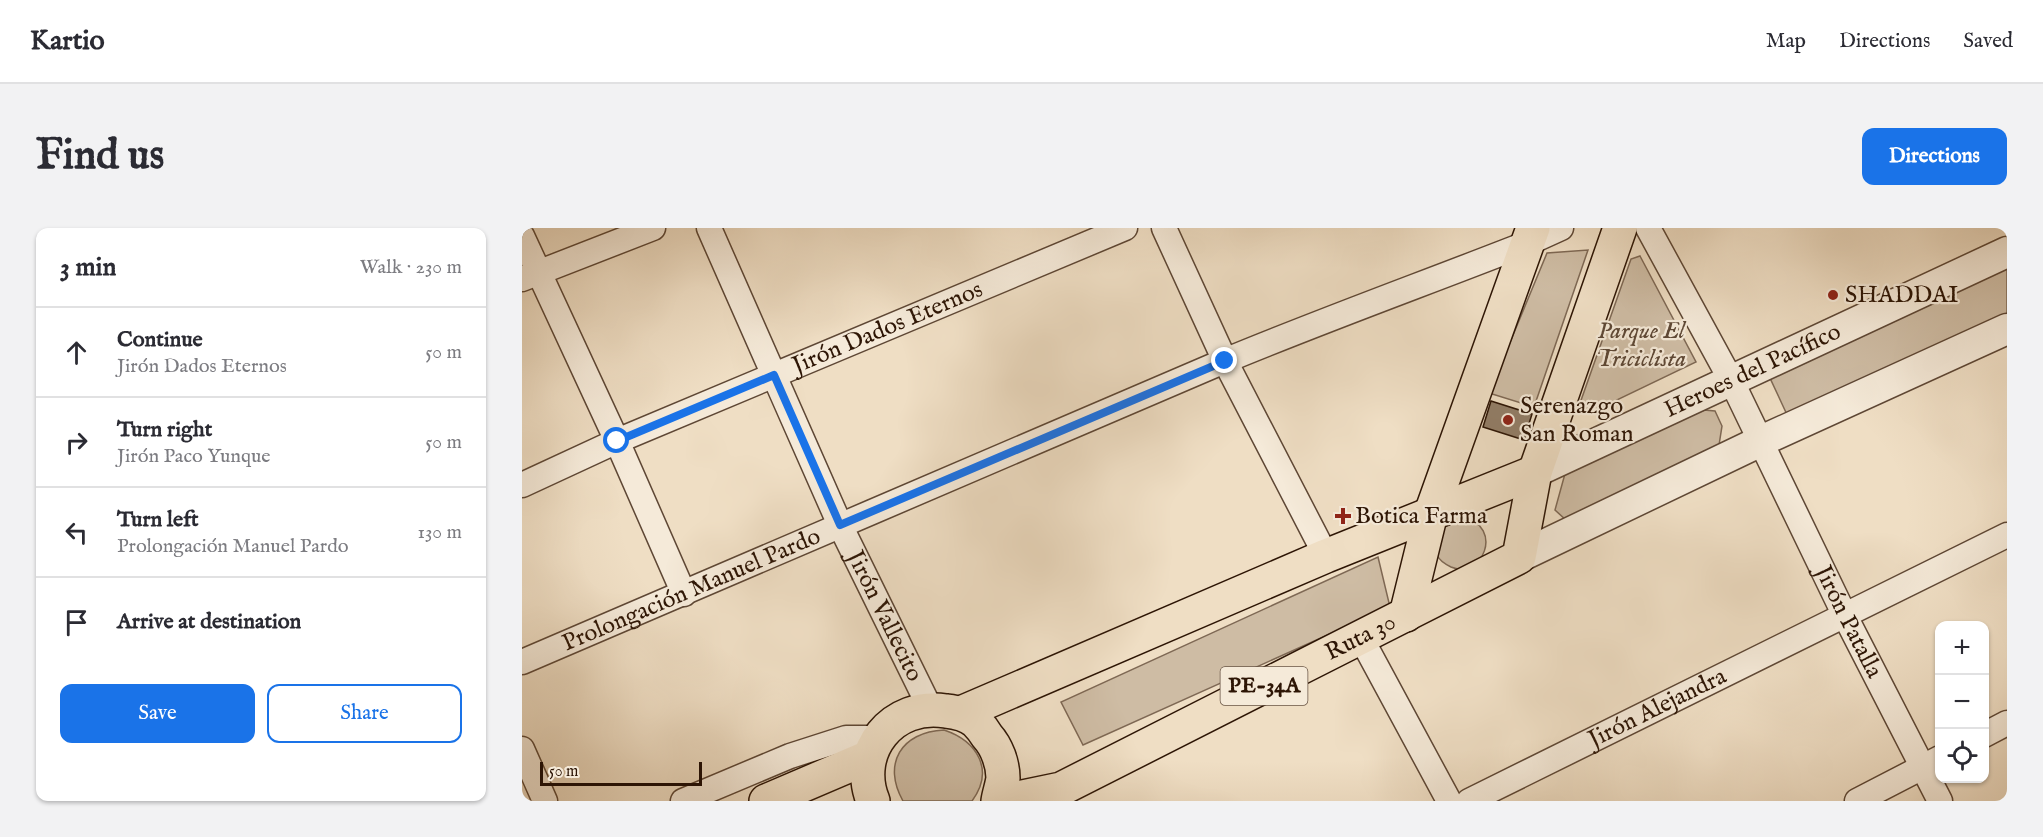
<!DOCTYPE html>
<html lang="en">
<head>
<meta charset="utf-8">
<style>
	:root { --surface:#fff; --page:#f2f2f3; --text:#2b2b33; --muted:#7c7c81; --line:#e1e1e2; --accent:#1a73e8 }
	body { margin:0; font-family:"IM FELL English",serif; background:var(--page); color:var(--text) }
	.controls { position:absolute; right:18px; bottom:18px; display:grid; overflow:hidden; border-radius:12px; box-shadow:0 2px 4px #0004 }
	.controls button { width:54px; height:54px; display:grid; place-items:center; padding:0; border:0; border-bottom:2px solid var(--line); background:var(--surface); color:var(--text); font:30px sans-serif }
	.scale { position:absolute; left:18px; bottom:15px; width:162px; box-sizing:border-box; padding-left:6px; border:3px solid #2d1505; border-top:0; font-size:16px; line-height:21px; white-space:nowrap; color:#2d1505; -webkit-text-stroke:4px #f5ead9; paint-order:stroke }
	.stop { position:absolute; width:18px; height:18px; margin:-14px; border:4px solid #1a73e8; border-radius:50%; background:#fff }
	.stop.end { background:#1a73e8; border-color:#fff; box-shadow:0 2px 6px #0008 }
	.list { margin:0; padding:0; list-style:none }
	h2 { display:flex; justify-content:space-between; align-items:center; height:78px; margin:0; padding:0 24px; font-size:26px }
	h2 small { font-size:20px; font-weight:400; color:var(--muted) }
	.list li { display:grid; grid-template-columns:39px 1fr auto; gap:18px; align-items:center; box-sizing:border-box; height:90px; padding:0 24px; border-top:2px solid var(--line) }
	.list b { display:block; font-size:22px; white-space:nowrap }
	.list p { margin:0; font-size:20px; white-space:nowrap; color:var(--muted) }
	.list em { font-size:20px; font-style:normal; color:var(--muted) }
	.actions { display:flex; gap:12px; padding:18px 24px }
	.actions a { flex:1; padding:14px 0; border:2px solid var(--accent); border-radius:12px; text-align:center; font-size:21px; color:var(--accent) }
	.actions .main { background:var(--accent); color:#fff }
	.icon { flex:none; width:33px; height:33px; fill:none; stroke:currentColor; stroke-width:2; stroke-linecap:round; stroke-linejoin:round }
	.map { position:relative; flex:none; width:1485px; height:573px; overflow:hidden; border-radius:12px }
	header { display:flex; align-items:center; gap:36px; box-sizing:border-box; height:84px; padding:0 30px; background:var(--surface); border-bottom:2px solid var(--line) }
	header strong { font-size:28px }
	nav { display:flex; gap:33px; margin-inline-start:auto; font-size:21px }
	.intro { display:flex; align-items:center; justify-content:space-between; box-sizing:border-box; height:144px; padding:0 36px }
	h1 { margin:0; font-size:42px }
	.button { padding:15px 27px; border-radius:12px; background:var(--accent); color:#fff; font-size:21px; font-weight:700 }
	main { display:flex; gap:36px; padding:0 36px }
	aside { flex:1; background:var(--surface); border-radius:12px; box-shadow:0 2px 4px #0004 }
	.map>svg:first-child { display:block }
	.green { fill:#cebca4; stroke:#7e6854; stroke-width:1.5 }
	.building { fill:#927e68; stroke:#2d1505; stroke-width:1.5 }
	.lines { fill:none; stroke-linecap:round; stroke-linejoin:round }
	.minor-casing { stroke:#5e4735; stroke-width:27 }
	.tertiary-casing { stroke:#5e4735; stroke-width:33 }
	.trunk-casing { stroke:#2d1505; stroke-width:36 }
	.minor { stroke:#f5ead9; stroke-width:24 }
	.tertiary { stroke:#f5ead9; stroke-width:30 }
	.trunk { stroke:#efdec4; stroke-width:33 }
	.route { stroke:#1a73e8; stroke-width:8 }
	.poi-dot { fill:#8f2418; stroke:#f5ead9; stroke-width:2 }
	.labels { text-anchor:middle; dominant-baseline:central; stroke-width:4.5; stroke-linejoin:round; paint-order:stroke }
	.shield { fill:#f5ead9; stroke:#695545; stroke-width:1.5 }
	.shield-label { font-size:22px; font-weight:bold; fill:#2d1505 }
	.poi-label { font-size:24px; fill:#2d1505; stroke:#f5ead9; text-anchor:start }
	.street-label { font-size:24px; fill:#2d1505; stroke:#f5ead9 }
	.park-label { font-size:24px; font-style:italic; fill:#5d4735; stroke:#f5ead9 }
</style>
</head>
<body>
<header>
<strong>Kartio</strong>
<nav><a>Map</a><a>Directions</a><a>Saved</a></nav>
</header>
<div class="intro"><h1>Find us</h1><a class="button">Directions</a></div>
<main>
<aside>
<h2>3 min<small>Walk · 230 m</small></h2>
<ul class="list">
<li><svg class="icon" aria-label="ahead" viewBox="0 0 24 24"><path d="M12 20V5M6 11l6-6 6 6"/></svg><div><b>Continue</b><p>Jirón Dados Eternos</p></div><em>50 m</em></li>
<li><svg class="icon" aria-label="right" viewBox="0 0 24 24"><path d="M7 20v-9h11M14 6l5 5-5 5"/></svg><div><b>Turn right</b><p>Jirón Paco Yunque</p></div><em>50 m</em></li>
<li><svg class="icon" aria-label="left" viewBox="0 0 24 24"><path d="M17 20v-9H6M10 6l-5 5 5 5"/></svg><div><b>Turn left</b><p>Prolongación Manuel Pardo</p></div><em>130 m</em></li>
<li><svg class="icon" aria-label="arrive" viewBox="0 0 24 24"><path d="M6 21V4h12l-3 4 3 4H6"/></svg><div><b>Arrive at destination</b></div></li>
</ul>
<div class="actions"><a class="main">Save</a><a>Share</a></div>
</aside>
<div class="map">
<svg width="1485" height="573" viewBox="0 0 1485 573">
	<rect width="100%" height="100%" fill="#efdec4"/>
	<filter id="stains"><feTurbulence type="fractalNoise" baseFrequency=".00333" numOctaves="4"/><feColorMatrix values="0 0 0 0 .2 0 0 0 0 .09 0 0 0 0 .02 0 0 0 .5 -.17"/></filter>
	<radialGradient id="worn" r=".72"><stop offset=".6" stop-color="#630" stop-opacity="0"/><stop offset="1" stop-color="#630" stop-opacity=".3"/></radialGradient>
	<!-- green -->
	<path class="green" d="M1066,22L1012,179L967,165L1025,25Z
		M1118,28L1174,134L1068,185L1057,178L1109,31Z
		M1485,37V87L1267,191L1248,150Z
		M1182,182L1193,183L1200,198L1197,217L1044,292L1033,282L1044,242Z
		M941,288C983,300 960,352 929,339C923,336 917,332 915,327C912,320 916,307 917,299Z
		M856,329L868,379L561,517L539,474Z
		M422,502C455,513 473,542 450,573H381C360,536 379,504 422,502Z"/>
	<!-- building -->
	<path class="building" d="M969,173L1010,186L1002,212L961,199Z"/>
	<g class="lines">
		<!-- minor casing -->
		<g class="minor-casing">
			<g id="minor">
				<path id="s1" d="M187,0L318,297L408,480"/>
				<path d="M642,0L703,133L804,328"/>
				<path id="s2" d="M1126,0L1210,154L1323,388L1418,573"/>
				<path d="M0,8L95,213L162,366"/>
				<path d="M0,51L131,0"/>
				<path id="s3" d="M0,257L95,213L603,0"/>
				<path d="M839,410L927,573"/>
				<path id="s4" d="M0,434C234,336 466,232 700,134C801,92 904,55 1006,15L1039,0"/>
				<path d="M1462,507L1485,495"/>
				<path d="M0,521L23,573"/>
				<path d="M161,573L268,528L324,510H356"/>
				<path id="s5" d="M947,573L1485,307"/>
				<path d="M1335,573L1418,530"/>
			</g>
		</g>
		<!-- tertiary casing -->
		<g class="tertiary-casing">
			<g id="tertiary">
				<path id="s6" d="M1013,244L1485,24"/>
				<path d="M997,329L1239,213L1485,101"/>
			</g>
		</g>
		<!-- trunk casing -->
		<g class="trunk-casing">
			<g id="trunk">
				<path d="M884,387L909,285L1011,0"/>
				<path d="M439,485L804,328L1013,244"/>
				<path d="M244,573L347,529"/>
				<path d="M351,573C331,523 371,474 424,483C434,484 445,486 454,494C458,498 462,503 465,508C475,519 481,536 481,550C480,558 477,566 476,573"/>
				<path id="s7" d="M482,573L539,561L997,329L1013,244L1098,0"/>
			</g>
		</g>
		<!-- minor -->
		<use href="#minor" class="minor"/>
		<!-- tertiary -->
		<use href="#tertiary" class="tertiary"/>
		<!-- trunk -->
		<use href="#trunk" class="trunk"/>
	</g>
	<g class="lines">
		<!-- route -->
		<path class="route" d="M95,213L252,147L318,297L703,133"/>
	</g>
	<!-- markers -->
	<g class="poi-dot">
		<circle cx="1311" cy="67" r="6"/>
		<circle cx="986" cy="192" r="6"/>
		<path d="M818 279h6v6h6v6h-6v6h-6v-6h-6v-6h6z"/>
	</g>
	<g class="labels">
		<!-- shield labels -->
		<rect class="shield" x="698.5" y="439" width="87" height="38" rx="4.5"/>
		<g class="shield-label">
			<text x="742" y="458">PE-34A</text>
		</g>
		<!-- poi labels -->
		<g class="poi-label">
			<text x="1323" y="67">SHADDAI</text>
			<text x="998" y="178">Serenazgo<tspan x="998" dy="28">San Roman</tspan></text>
			<text x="833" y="288">Botica Farma</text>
		</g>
		<!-- street labels -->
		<g class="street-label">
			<text stroke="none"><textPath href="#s3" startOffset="398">Jirón Dados Eternos</textPath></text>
			<text stroke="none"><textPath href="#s6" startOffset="240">Heroes del Pacífico</textPath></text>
			<text stroke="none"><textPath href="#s4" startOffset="184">Prolongación Manuel Pardo</textPath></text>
			<text stroke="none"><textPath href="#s1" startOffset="426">Jirón Vallecito</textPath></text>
			<text stroke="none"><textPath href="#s2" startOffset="442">Jirón Patalla</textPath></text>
			<text stroke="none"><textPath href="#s7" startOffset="394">Ruta 30</textPath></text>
			<text stroke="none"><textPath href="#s5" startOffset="210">Jirón Alejandra</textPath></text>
		</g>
		<!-- park labels -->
		<g class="park-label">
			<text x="1119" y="103">Parque El<tspan x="1119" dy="28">Triciclista</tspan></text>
		</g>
	</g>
	<rect width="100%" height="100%" filter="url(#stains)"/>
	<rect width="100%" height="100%" fill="url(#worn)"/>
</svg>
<div class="controls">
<button>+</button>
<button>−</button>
<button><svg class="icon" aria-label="locate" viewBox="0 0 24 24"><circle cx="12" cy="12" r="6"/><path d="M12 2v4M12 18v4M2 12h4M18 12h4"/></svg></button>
</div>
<div class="scale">50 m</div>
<div class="stop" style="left:95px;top:213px"></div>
<div class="stop end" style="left:703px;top:133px"></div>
</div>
</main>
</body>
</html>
